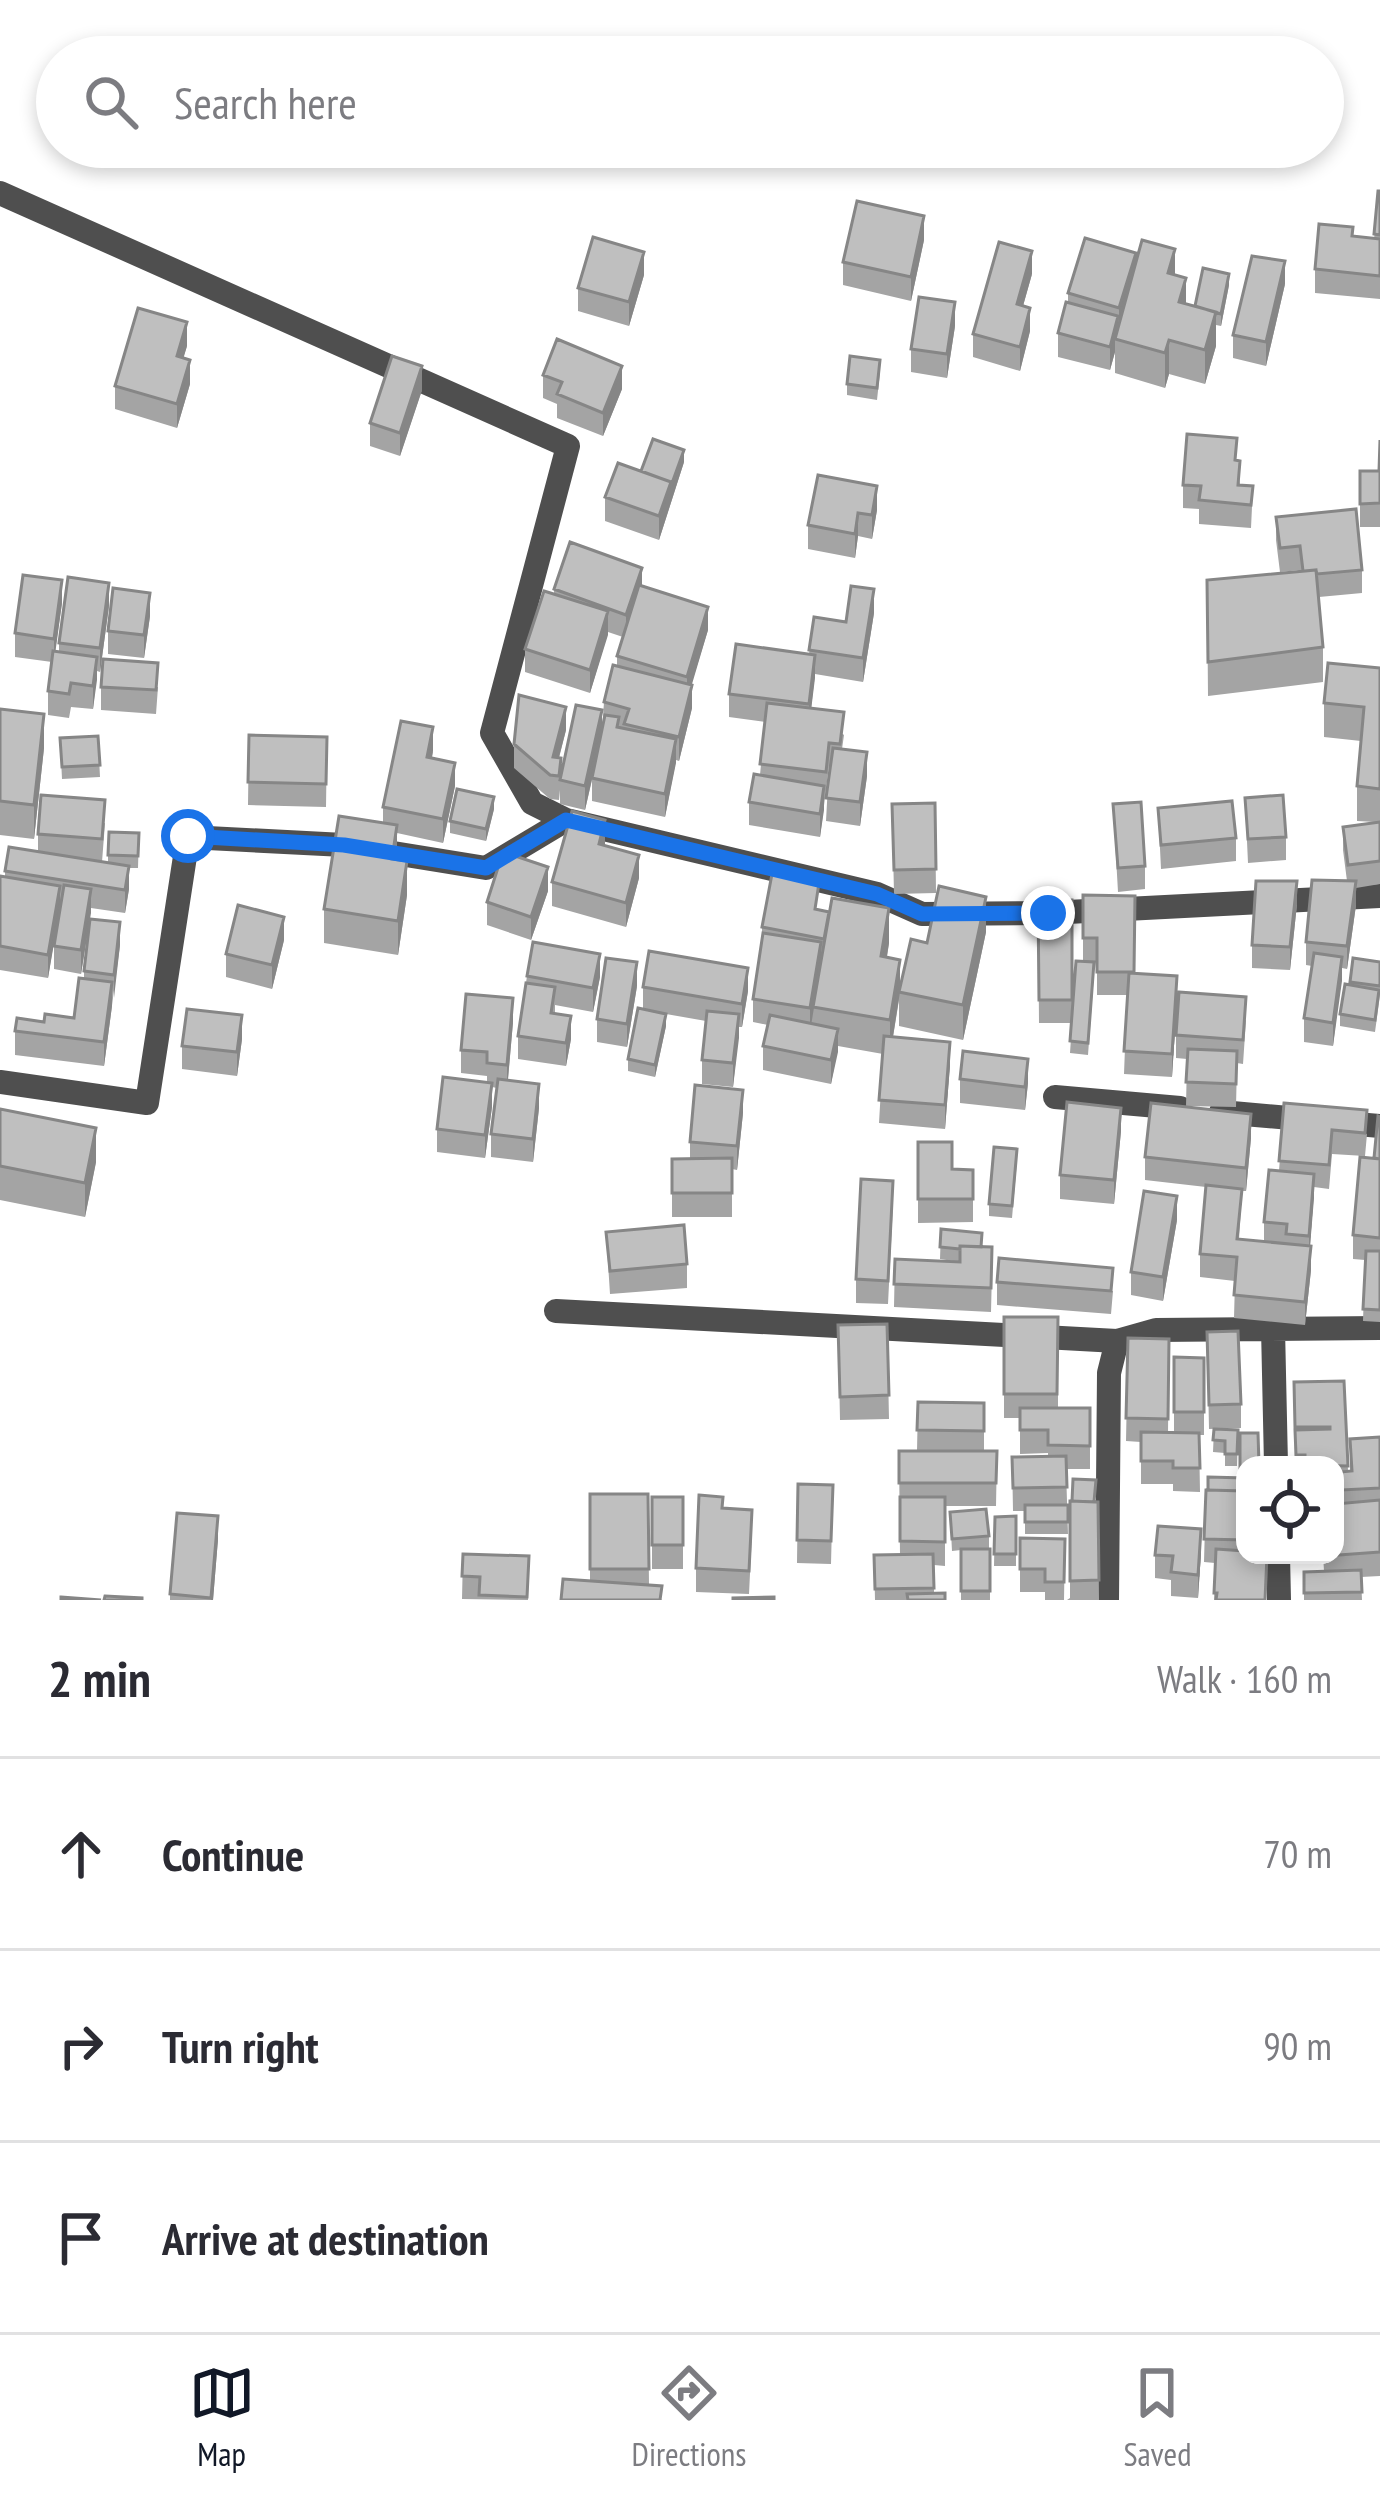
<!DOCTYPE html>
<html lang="en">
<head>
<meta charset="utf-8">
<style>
	:root { --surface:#fff; --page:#f2f2f3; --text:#2b2b33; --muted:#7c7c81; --line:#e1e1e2; --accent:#111827 }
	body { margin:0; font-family:"PT Sans Narrow",sans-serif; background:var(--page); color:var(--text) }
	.controls { position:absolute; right:36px; bottom:36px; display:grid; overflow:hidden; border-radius:24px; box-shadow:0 6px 18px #0003 }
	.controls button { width:108px; height:108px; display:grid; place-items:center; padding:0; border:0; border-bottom:3px solid var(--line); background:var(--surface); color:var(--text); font:60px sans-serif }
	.stop { position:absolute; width:36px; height:36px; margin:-27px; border:9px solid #1a73e8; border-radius:50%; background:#fff }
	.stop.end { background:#1a73e8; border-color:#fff; box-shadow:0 3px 12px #0008 }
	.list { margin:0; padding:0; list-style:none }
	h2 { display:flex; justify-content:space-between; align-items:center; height:156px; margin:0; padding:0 48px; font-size:51px }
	h2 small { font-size:39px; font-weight:400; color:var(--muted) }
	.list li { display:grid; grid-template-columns:78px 1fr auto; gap:36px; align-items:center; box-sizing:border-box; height:192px; padding:0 48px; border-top:3px solid var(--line) }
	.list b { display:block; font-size:45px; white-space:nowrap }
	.list em { font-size:39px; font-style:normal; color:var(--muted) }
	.icon { flex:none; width:66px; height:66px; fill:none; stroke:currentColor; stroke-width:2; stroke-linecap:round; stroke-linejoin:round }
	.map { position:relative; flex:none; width:1380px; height:1600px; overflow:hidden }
	.search { position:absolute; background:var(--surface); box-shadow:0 6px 18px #0003; left:36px; right:36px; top:36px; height:132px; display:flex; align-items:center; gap:30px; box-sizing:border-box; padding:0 42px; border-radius:66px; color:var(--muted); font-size:45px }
	.sheet { height:732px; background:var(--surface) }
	nav { display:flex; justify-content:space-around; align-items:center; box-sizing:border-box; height:168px; border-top:3px solid var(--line); background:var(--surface); font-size:33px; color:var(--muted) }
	nav a { display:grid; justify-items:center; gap:6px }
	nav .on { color:var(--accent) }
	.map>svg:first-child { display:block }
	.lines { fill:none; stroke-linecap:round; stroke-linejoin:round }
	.minor { stroke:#4f4f4f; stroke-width:24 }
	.wall { fill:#a4a4a4 }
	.shaded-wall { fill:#868686 }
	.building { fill:#bfbfbf; stroke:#868686; stroke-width:3 }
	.route { stroke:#1a73e8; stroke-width:15 }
</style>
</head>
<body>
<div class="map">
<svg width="1380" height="1600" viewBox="0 0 1380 1600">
	<rect width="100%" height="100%" fill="#fff"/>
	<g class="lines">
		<!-- minor -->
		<path class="minor" d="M0,193L568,446L492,733L532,803L566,820L877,894L922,914L1048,913L1380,896
			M0,1082L147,1103L188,837L344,845L486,868L566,820
			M1055,1097L1180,1108
			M1221,1112L1380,1126
			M556,1311L1117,1341
			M1273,1328L1276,1465
			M1278,1555L1279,1600
			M1107,1600L1109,1373L1117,1341L1156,1330L1380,1328"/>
	</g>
	<!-- wall -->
	<path class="wall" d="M1380,191V299L1315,293V269L1353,237L1374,239Z
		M924,240L911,301L843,285V262Z
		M1032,274L1023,306L1030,331L1020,371L973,357V334Z
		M644,275L629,326L578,311V288Z
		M1175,275L1186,304L1195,306L1229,285L1221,326L1216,325V346L1205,384L1169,374L1165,388L1115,373V352L1110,370L1058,357V333L1068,303V293Z
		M1285,284L1266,366L1233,358V335Z
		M955,326L947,378L911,372V349Z
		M187,346L183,358L190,384L177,428L115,409V386Z
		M880,372L877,400L847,395V384Z
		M543,375L622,389L603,436L557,418V404L543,398Z
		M422,390L400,456L370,446V423Z
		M1380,440V527H1360V471H1379Z
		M1237,460L1240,485L1253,486L1251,528L1199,524V509L1183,508V485Z
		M684,462L659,540L605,521V497Z
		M818,475L877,510L872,539L858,536L855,558L808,549V525Z
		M1276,517L1362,570V593L1319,597L1323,647V682L1208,696L1207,580L1301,571L1300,570L1280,572L1276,540Z
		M642,586L708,630L691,685L692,708L679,761L676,760L665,817L592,801V780L585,810L560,804V790L559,800L550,799L514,768V744L566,730L559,758L561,775L602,730L604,702L617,666V656L623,637L608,632L590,693L525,672V649L554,594V589Z
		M62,603L55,651L59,652V643L109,606L100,672L97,671L93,709L71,707L69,718L48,715V691L52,662L15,657V633Z
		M874,613L863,682L815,674L811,708L844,735L842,749L867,776L860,826L826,821L829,766L820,837L749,825V802L760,775L765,722L729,717V694L809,654L814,617L846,622Z
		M150,616L144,658L108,654V631Z
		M1380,668V884L1356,888V905L1347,969L1342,968L1333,1046L1304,1042V1018L1312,966L1306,965V942L1347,881L1343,850V827L1375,822L1357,821V786L1361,741L1324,737V703Z
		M101,687H158L156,714L101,710Z
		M0,709L44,748L34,839L0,835Z
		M249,735L327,737L326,807L248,805Z
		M98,736L100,777L62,779L60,738Z
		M433,751L432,758L455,786L443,843L397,833V860L407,895L398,955L324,943V909L383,823V807Z
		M1245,798L1286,837V860L1248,863Z
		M935,803L936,893L894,894L892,804Z
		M1113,804L1145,866V889L1118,892Z
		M1158,808L1236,838V861L1161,869Z
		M494,809L486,841L450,833V821Z
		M105,823L102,862H108V855L139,833L138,868H129V889L125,913L91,908L81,974L54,969V946L61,903H60L48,978L0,970V876L5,877V871L38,851V834Z
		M605,845L639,878L626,927L552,906V882Z
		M548,891L531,940L487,925V902Z
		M1083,895L1134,973L1177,999L1172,1077L1124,1074L1127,995H1097V962H1085L1094,974L1088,1055L1070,1053L1072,1023H1039L1038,900H1072V1013L1083,962Z
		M1297,904L1290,970L1252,968V945Z
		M819,910L889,943L887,957L900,987L927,943L986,932L963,1040L899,1026V1000L893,1037L950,1065L945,1129L879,1123L883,1054L838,1046L831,1084L763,1070V1046L768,1025L753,1022V999L762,943V927Z
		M284,940L272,989L226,977V954Z
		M120,945L104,1066L15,1055V1031L74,1018L84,979V971Z
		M1353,958L1380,962V995L1375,1032L1340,1026V1014L1350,985Z
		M527,976L600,977L593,1012L555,1005V1013L571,1039L566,1066L518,1059V1036Z
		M637,986L627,1047L597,1042V1019Z
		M643,987L748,991L742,1027H739L733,1087L702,1084V1060L706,1021L666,1014V1026L655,1077L628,1071V1059L643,1009Z
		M1246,1020L1243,1064L1237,1063L1236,1107L1186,1106L1187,1059L1176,1058V1035Z
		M513,1022L508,1080L539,1108L533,1162L491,1157V1134L497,1088L492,1087V1107L485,1158L437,1152V1129L487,1083V1076L461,1073V1050Z
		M242,1039L237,1076L182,1069V1046Z
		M960,1079L1028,1083L1025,1110L960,1103Z
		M1284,1103L1367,1134L1365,1156L1332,1154L1329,1189L1314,1187L1310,1246L1311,1270L1305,1325L1234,1318L1235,1281L1200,1277V1254L1206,1187L1145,1180V1157L1251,1138L1246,1191H1242L1239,1239L1264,1241V1222L1279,1171Z
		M0,1109L96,1162L85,1217L0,1200Z
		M743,1113L737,1170L732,1169V1217H672V1159H690V1142Z
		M1380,1117V1322L1363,1321L1365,1260L1353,1259V1235L1374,1158Z
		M1121,1131L1114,1204L1060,1199V1175Z
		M918,1142L952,1169L973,1170V1222L918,1223Z
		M1017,1161L1012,1218L989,1216V1204Z
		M893,1204L888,1304L856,1303V1279Z
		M1177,1220L1163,1301L1131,1295V1272Z
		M941,1229L982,1247L992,1271L991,1312L894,1307L895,1259L960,1262L940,1259Z
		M606,1232L687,1264V1288L610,1294Z
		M997,1282L1113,1291L1111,1314L997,1305Z
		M1004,1317H1058V1408H1090V1469H1066L1068,1534H1025V1511H1013L1012,1457H1048V1453L1020,1454V1418H1004Z
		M887,1324L889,1419L840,1420L838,1325Z
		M1207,1332L1241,1404V1428L1209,1429Z
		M1128,1338L1169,1339L1168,1433H1174V1357L1204,1358V1435H1199L1200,1492L1173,1491V1484H1141V1442L1126,1441Z
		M1344,1381L1348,1471H1350V1439L1380,1437V1576L1361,1577L1362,1600H1304V1572L1324,1571L1323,1555H1335L1341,1503L1340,1490H1335V1465H1295L1294,1382Z
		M918,1402L984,1403V1451H997L996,1506H945V1566L934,1565V1593L945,1600H875L874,1555L900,1554L899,1451H917Z
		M1214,1429L1238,1430L1237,1466H1225V1453L1213,1452Z
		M1240,1433L1245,1465V1555L1266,1600H1214L1215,1563L1204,1562L1206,1490L1240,1478Z
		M798,1484L833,1485L831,1564L797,1563Z
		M590,1494H648L649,1585L662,1600L590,1581Z
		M652,1497H683V1569H652Z
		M1070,1501L1098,1502L1099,1600H1067L1070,1598Z
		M723,1509L752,1533L749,1594L696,1592V1568Z
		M950,1512L989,1536V1548L976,1549H990V1600H961V1550L952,1551Z
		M1016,1516V1566H994L995,1517Z
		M1020,1538L1065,1539L1064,1600H1045V1592H1020Z
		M218,1539L213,1600H170V1594Z
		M1201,1553L1198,1598L1171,1596V1580L1155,1578V1555Z
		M463,1554L529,1556L528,1600L462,1599Z"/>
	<!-- shaded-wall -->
	<path class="shaded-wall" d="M924,216V240L911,301V277Z
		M1175,249V283L1168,273Z
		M1032,251V274L1017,327V304Z
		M644,252V275L629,326V302Z
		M1136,253V276L1119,332V308Z
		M1285,261V284L1266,366V342Z
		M1229,274V285L1221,326V314Z
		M1186,278V312L1179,302Z
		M955,302V326L947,378V354Z
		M1030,308V331L1020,371V347Z
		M1216,312V346L1205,384V350Z
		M1118,316V339H1115V352L1110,370V347Z
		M187,322V346L177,380V356Z
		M1169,340V374L1165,388V353Z
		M190,360V384L177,428V404Z
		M422,366V390L400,456V433Z
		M622,366V389L603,436V413Z
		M684,450V462L659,540V516Z
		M877,486V510L872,539V515Z
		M858,513V536L855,558V534Z
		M642,568V592L626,638V615Z
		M62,580V603L54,662V639Z
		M109,583V606L100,672V648Z
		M874,589V613L863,682V658Z
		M150,593V616L144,658V635Z
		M708,607V630L687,701V677Z
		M608,611V635L590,693V670Z
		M815,655V678L809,727V704Z
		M97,657V680L93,709V686Z
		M692,685V708L679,761V737Z
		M566,707V730L554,776L553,757Z
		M602,710V734L585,810V786Z
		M44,714V748L34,839V805Z
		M433,727V751L427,781V757Z
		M676,739V763L665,817V794Z
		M867,752V776L860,826V802Z
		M455,763V786L443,843V819Z
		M824,786V810L820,837V814Z
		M494,797V809L486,841V829Z
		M605,820V844L599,867V844Z
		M397,825V860L392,859Z
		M639,855V878L626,927V903Z
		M407,861V895L398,955V921Z
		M129,866V889L125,913V890Z
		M548,867V891L531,940V917Z
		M1297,881V904L1290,970V947Z
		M1356,881V905L1347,969V946Z
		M60,886V909L48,978V955Z
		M91,889V913L81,974V950Z
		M986,897V932L963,1040V1005Z
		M889,908V943L881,991V956Z
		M284,917V940L272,989V965Z
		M120,922V945L114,998V975Z
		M821,942V965L810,1032V1008Z
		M600,954V977L593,1012V988Z
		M1342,957V981L1333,1046V1023Z
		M900,960V992L890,1055V1020Z
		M637,962V986L627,1047V1024Z
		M748,968V991L742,1027V1004Z
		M1177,976V999L1172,1077V1054Z
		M112,982V1006L104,1066V1042Z
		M513,998V1022L507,1089V1065Z
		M666,1014V1026L655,1077V1065Z
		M739,1014V1038L733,1087V1063Z
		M242,1015V1039L237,1076V1052Z
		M571,1016V1039L566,1066V1043Z
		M838,1029V1052L831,1084V1060Z
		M950,1042V1065L945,1129V1105Z
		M1028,1059V1083L1025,1110V1087Z
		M492,1083V1107L485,1158V1135Z
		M539,1084V1108L533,1162V1139Z
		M743,1090V1113L737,1170V1146Z
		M1121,1108V1131L1114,1204V1180Z
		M1251,1114V1138L1246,1191V1168Z
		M96,1128V1162L85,1217V1183Z
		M1314,1174V1198L1309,1259V1236Z
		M1177,1196V1220L1163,1301V1277Z
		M1311,1246V1270L1305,1325V1302Z
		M218,1516V1539L213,1600H211Z
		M1201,1529V1553L1198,1598V1575Z"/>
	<!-- building -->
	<path class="building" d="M1378,191H1380V235L1374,234Z
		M857,201L924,216L911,277L843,262Z
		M1319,224L1353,227L1352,236L1380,239V276L1315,269Z
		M593,237L644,252L629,302L578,288Z
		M1085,238L1136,253L1119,308L1068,293Z
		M1142,240L1175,249L1168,273L1186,278L1179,302L1216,312L1205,350L1169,340L1165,353L1115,339Z
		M999,242L1032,251L1017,304L1030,308L1020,347L973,334Z
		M1252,256L1285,261L1266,342L1233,335Z
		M1203,268L1229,274L1221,314L1195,306Z
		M919,297L955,302L947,354L911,349Z
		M1066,302L1118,316L1110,347L1058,333Z
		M138,308L187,322L177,356L190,360L177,404L115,386Z
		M557,339L622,366L603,413L557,394L562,382L543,375Z
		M392,356L422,366L400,433L370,423Z
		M850,356L880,360L877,388L847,384Z
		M1187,434L1237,438L1235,460L1240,461L1238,485L1253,486L1251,505L1199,500L1201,486L1183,485Z
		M653,439L684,450L671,486V482L641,471Z
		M1380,440V503L1360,504V471H1379Z
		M618,463L671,482L659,516L605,497Z
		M818,475L877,486L872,515L858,513L855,534L808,525Z
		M1356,509L1362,570L1317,574L1316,570L1303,571L1300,546L1280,548L1276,517Z
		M570,542L642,568L626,615L554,589Z
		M1316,570L1323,647L1208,662L1207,580Z
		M23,575L62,580L54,639L15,633Z
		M68,577L109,583L100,648L59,643Z
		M639,585L708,607L687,677L617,656Z
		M851,586L874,589L863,658L809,650L814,617L846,622Z
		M113,588L150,593L144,635L108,631Z
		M544,591L608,611L590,670L525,649Z
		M736,644L815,655L809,704L729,694Z
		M53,651L97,657L93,686L71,683L69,694L48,691Z
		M103,659L158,663L156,690L101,687Z
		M1328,663L1380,668V789L1357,786L1364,707L1324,703Z
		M613,665L692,685L679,737L624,724L629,709L604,702Z
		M519,695L566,707L553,757L561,758L559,776L550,775L514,744Z
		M767,703L844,712L840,744L829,743L826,772L760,764Z
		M576,705L602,710L585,786L560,780Z
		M0,709L44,714L34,805L0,801Z
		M605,715L619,717L617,727L676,739L665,794L592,778Z
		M401,721L433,727L427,757L455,763L443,819L383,807Z
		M249,735L327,737L326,784L248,782Z
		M98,736L100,765L62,767L60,738Z
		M833,748L867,752L860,802L826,798Z
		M754,774L824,786L820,814L749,802Z
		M457,789L494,797L486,829L450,821Z
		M41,795L105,800L102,839L38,834Z
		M1283,795L1286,837L1248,839L1245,798Z
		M1232,801L1236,838L1161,845L1158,808Z
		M1141,802L1145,866L1118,868L1113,804Z
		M935,803L936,869L894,870L892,804Z
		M572,811L605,820L599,844L639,855L626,903L552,882Z
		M339,816L397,825L392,859L407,861L398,921L324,909Z
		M1380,822V861L1348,865L1343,827Z
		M109,832L139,833L138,856L108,855Z
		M9,847L129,866L125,890L5,871Z
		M503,852L548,867L531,917L487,902Z
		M772,874L819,883L815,909L829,912L824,939L762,927Z
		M0,876L60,886L48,955L0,946Z
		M1312,880L1356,881L1347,946L1306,942Z
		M1256,881H1297L1290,947L1252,945Z
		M64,885L91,889L81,950L54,946Z
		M939,886L986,897L963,1005L899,992L911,939L927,943Z
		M1083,895L1135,896L1134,972H1097V938H1083Z
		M832,898L889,908L881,956L900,960L890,1020L813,1007Z
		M1038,900H1072V1000H1039Z
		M238,905L284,917L272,965L226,954Z
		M90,919L120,922L114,975L84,971Z
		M763,933L821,942L810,1008L753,999Z
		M533,942L600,954L593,988L527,976Z
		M649,951L748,968L742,1004L643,987Z
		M1314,953L1342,957L1333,1023L1304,1018Z
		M606,958L637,962L627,1024L597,1019Z
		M1353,958L1380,962V986L1350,982Z
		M1076,961L1094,962L1088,1043L1070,1041Z
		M1129,973L1177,976L1172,1054L1124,1051Z
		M79,978L112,982L104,1042L15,1031L17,1018L44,1022L45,1014L74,1018Z
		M526,983L555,987L551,1013L571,1016L566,1043L518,1036Z
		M1345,984L1379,990L1375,1020L1340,1014Z
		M1179,992L1246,997L1243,1040L1176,1035Z
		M466,994L513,998L507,1065L487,1063V1052L461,1050Z
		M638,1008L666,1014L655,1065L628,1059Z
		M187,1009L242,1015L237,1052L182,1046Z
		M707,1011L739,1014L733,1063L702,1060Z
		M770,1015L838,1029L831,1060L763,1046Z
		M884,1036L950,1042L945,1105L879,1100Z
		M1188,1049L1237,1051L1236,1084L1186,1082Z
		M963,1051L1028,1059L1025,1087L960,1079Z
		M443,1077L492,1083L485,1135L437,1129Z
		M498,1079L539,1084L533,1139L491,1134Z
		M695,1085L743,1090L737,1146L690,1142Z
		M1067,1102L1121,1108L1114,1180L1060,1175Z
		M1151,1103L1251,1114L1246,1168L1145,1157Z
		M1284,1103L1367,1110L1365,1133L1332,1130L1329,1165L1279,1161Z
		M0,1109L96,1128L85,1183L0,1166Z
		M1378,1116L1380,1117V1159L1374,1158Z
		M918,1142H952V1169L973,1170V1199H918Z
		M994,1147L1017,1149L1012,1206L989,1204Z
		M1360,1157L1380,1159V1238L1353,1235Z
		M732,1158V1193H672V1159Z
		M1269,1170L1314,1174L1309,1236L1286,1234L1287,1224L1264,1222Z
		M861,1179L893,1181L888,1281L856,1279Z
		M1206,1185L1242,1189L1237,1239L1311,1246L1305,1302L1234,1295L1237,1257L1200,1254Z
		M1144,1191L1177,1196L1163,1277L1131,1272Z
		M684,1225L687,1264L610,1271L606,1232Z
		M941,1229L982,1233L981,1247L960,1246V1249L940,1247Z
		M960,1246L992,1247L991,1288L894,1284L895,1259L960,1262Z
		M1366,1251H1380V1310L1363,1309Z
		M999,1258L1113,1268L1111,1291L997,1282Z
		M1004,1317H1058L1057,1394H1004Z
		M887,1324L889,1395L840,1397L838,1325Z
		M1238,1331L1241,1404L1209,1405L1207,1332Z
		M1128,1338L1169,1339L1168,1419L1126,1418Z
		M1174,1357L1204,1358V1412H1174Z
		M1344,1381L1348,1466L1305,1465V1455H1296L1295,1430L1330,1429V1427H1295L1294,1382Z
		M918,1402L984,1403V1431L917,1430Z
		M1020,1408H1090V1446L1048,1445V1430H1020Z
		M1214,1429L1238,1430L1237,1454H1225V1441L1213,1440Z
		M1141,1432L1199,1433L1200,1468H1173V1461H1141Z
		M1240,1433H1258L1259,1465H1245V1468H1240Z
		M1380,1437V1488L1342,1490L1340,1472L1352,1471L1350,1439Z
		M899,1451H997L996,1483H899Z
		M1066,1456L1067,1487L1013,1488L1012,1457Z
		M1208,1477L1245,1478V1491L1208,1490Z
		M1073,1479L1096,1480L1094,1502L1072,1501Z
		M798,1484L833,1485L831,1541L797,1540Z
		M1206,1490L1245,1491V1540L1204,1539Z
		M590,1494H648L649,1569H590Z
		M699,1495L723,1497L722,1508L752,1510L749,1571L696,1568Z
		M652,1497H683V1545H652Z
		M900,1497H945V1542L900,1541Z
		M1380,1500V1552L1325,1556L1335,1555V1504Z
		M1070,1501L1098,1502L1099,1580L1070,1581Z
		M1025,1505H1068V1522H1025Z
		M986,1509L989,1536L952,1539L950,1512Z
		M177,1513L218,1516L211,1598L170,1594Z
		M1016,1516V1554H994L995,1517Z
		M1158,1526L1201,1529L1198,1575L1171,1572L1173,1556L1155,1555Z
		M1020,1538L1065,1539L1064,1582H1045V1569H1020Z
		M961,1549H990V1591H961Z
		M1216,1549L1245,1551V1555H1267L1265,1600H1216L1217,1593H1214Z
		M463,1554L529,1556L527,1597L479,1595L480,1577L462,1576Z
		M933,1554L934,1588L875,1589L874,1555Z
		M1361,1570L1362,1592L1304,1593V1572Z
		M563,1579L662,1586L660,1600H561Z
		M945,1593V1600H908L907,1594Z
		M105,1596L142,1598V1600H104Z
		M61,1597L101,1600H61Z
		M774,1597V1600H733V1598Z"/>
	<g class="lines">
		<!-- route -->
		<path class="route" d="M188,836L344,845L486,868L566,820L877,894L922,914L1048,913"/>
	</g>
</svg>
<div class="controls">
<button><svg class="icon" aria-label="locate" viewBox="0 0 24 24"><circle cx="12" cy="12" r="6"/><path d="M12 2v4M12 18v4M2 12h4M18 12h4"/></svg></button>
</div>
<div class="stop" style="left:188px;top:836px"></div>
<div class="stop end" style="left:1048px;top:913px"></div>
<div class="search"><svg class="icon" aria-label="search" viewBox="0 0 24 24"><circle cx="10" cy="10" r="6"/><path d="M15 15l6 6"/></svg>Search here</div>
</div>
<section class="sheet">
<h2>2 min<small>Walk · 160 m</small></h2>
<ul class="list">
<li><svg class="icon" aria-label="ahead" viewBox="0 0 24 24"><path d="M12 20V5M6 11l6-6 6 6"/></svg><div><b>Continue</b></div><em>70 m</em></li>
<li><svg class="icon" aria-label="right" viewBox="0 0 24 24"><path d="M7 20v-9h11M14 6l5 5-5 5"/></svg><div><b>Turn right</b></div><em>90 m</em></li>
<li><svg class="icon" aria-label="arrive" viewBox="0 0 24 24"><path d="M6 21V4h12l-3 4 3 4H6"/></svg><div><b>Arrive at destination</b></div></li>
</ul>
</section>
<nav>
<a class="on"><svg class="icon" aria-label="map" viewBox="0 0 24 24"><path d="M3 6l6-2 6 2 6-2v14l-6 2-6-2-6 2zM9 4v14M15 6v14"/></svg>Map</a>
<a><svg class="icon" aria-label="directions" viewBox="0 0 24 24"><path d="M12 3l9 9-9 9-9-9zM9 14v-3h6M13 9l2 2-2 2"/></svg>Directions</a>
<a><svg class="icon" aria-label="saved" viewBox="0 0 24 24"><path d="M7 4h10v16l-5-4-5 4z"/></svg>Saved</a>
</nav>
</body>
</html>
